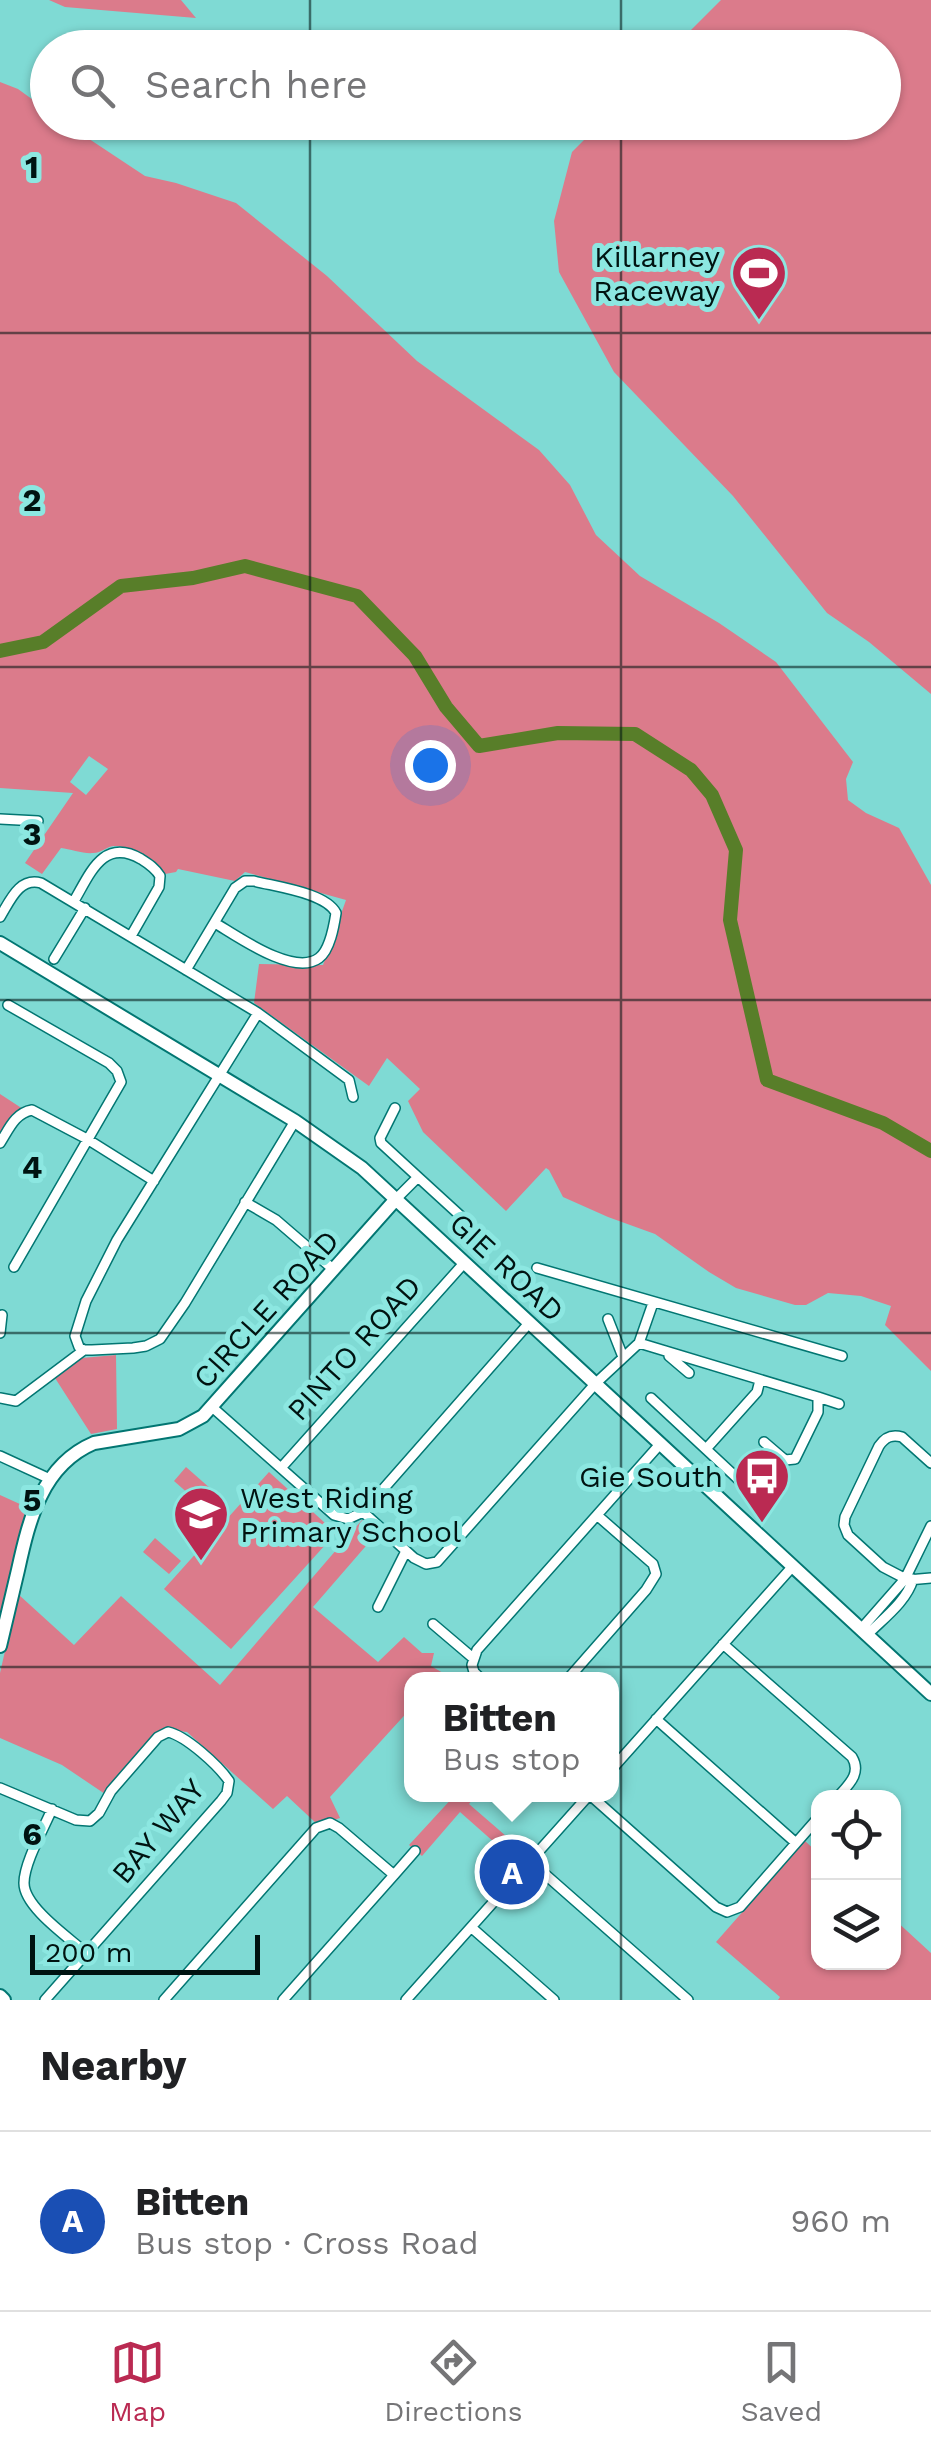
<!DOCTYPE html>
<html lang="en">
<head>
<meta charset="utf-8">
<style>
	:root { --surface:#fff; --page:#f6f6f6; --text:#202124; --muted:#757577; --line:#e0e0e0; --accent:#ba2a52 }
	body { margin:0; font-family:"Work Sans",sans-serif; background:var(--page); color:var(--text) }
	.controls { position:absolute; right:30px; bottom:30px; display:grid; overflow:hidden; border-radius:20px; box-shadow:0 2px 8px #0004 }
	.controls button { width:90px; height:90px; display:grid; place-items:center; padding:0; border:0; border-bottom:2px solid var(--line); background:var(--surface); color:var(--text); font:50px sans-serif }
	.scale { position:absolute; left:30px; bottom:25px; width:230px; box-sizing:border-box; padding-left:10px; border:5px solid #001311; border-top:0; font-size:28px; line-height:35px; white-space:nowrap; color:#001311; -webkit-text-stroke:8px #8ce7e1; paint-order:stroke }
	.you { position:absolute; left:430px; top:765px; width:35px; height:35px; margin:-25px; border:8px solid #fff; border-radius:50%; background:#1a73e8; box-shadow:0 0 0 15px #1a73e833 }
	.badge { display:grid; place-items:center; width:65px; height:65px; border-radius:50%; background:var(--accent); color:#fff; font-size:32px; font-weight:700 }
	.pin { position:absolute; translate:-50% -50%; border:5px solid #fff; box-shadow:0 2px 10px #0006 }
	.popup { position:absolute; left:404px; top:1672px; width:215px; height:130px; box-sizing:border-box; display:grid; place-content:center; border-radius:20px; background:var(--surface); filter:drop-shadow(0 2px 8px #0005); font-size:32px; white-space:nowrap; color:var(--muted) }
	.popup b { font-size:38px; color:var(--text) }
	.popup::after { content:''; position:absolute; left:50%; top:100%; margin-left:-20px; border:20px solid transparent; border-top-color:var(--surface) }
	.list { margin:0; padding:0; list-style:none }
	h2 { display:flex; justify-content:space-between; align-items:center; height:130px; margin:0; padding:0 40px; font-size:42px }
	h2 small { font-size:32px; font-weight:400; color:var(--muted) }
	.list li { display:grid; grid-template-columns:65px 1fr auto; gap:30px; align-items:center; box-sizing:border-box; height:180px; padding:0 40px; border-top:2px solid var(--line) }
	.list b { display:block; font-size:38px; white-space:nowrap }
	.list p { margin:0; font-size:32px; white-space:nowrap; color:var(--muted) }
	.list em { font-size:32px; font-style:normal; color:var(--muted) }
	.icon { flex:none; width:55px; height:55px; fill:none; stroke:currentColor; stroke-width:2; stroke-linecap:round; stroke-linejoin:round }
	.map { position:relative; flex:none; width:931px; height:2000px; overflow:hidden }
	.search { position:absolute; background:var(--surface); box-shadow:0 2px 8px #0004; left:30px; right:30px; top:30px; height:110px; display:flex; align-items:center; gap:25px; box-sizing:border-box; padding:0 35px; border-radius:55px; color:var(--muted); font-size:38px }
	.sheet { height:310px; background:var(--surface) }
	nav { display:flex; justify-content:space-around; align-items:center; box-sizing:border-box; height:140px; border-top:2px solid var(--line); background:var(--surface); font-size:28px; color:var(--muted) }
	nav a { display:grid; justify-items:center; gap:5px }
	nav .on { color:var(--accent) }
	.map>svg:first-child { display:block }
	.green { fill:#db7b8b; fill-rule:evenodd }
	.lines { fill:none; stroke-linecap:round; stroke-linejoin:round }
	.river { stroke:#587e29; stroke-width:14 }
	.street-casing { stroke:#027672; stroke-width:12 }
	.secondary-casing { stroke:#027672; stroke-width:16 }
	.street { stroke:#fff; stroke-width:9 }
	.secondary { stroke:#fff; stroke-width:12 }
	.grid { fill:none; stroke:#001311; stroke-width:2.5; stroke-opacity:0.55 }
	.labels { text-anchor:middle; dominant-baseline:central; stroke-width:10; stroke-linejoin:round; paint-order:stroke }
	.poi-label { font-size:30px; fill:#001311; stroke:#8ce7e1; text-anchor:end }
	.street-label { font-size:30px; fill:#001311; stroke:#8ce7e1 }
	.grid-label { font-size:32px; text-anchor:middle; font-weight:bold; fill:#001311; stroke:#8ce7e1; stroke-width:10; stroke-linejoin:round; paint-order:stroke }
</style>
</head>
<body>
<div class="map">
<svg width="931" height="2000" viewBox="0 0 931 2000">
	<rect width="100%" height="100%" fill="#7fdad4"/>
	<!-- green -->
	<path class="green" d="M49,0H181L196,18L65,7Z
		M721,0H931V694L869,642L827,613L733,496L614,372L559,272L554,221L572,152L601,123L884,122V48L674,47Z
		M0,82L18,89L47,110L48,122L65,123L145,176L176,183L236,203L327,276L417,361L539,450L570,485L596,535L640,576L719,623L776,662L853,762L846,779L848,800L866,813L899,828L931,885V1371L885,1325L891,1306L861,1296L828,1293L806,1305H795L736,1288L709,1272L655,1234L608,1217L563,1197L549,1170L546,1168L506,1211L423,1132L408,1101L420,1089L387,1058L369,1086L254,1003L259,964L323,965L346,900L245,872L235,881L178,869L176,872L165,874C156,860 134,847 116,846C108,845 102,853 93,853C84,854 70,849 61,848L42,874L25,863L73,793L0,788ZM89,756L108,769L86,795L70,782Z
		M0,1094L23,1109L0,1143Z
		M116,1355L117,1429L91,1434L55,1378L82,1358Z
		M186,1467L211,1489L199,1503L174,1481Z
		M269,1472L336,1533L231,1649L164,1589Z
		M0,1495L33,1510L0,1619Z
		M362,1520L378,1532L313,1607L378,1662L404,1637L422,1653H434L431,1666L443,1673L437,1679L412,1680V1707L330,1797L340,1818L318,1825L287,1796L273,1809L187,1732L168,1730L105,1794L62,1765L0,1738V1673L18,1594L74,1645L121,1596L220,1685Z
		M155,1538L181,1561L169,1574L143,1552Z
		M455,1795H476L469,1804L529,1856L521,1866L460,1812L422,1856L409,1845Z
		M805,1841L818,1853V1962H894V1919L931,1953V2000H778L780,1997L716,1942Z"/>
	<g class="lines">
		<!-- river -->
		<path class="river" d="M0,651L43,642L121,586L193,578L245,566L357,596L415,656L446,707L479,746L558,733L635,734L691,770L712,795L736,850L730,920L767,1080L883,1123L931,1151"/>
		<!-- street casing -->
		<g class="street-casing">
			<path id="street" d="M0,819L38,821
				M74,901C90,874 103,837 141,859C149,864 155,868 160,876L159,887L131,936
				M0,917C10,901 19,877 41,883L258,1013L349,1080L353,1097
				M54,959L85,908
				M186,970L235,888L245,881H254C277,887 326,893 336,913C334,926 330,950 319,958C294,977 237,936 215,923
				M8,1005L109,1063L117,1071L121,1082L14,1267
				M258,1013L117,1240L86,1301L75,1336L79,1347L84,1350H92L133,1348L146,1346L160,1339L185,1303L295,1121
				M395,1108L380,1138L381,1143L418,1177L396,1199
				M0,1143C9,1129 15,1113 32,1110L87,1139L154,1181
				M418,1177L465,1220
				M245,1202L276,1220L334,1270
				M537,1268L842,1356
				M608,1319L623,1357
				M0,1333L2,1315
				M639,1343L818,1397V1412L795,1459L785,1460L764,1442
				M669,1356L689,1373
				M818,1397L839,1404
				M0,1398L16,1401L84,1350
				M651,1398L767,1506
				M212,1407L334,1515L348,1519L363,1512L530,1322
				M706,1449L757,1392L760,1380
				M0,1456L50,1479
				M931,1463L902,1437C892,1434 885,1437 879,1446L845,1517L844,1525L848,1535L883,1567L908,1580L931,1578
				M281,1468L465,1262
				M363,1512L414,1558L426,1564L437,1562L596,1383L639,1343L653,1303
				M378,1607L406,1551
				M433,1624L473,1658
				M862,1628L905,1579L931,1526
				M868,1634C884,1618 907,1601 913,1579
				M723,1644L852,1757C862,1774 848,1785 837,1798
				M482,1680L474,1672L472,1665L477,1650L661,1443
				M567,1680L646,1590L656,1574L653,1564L598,1516
				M656,1719L796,1843
				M612,1769L793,1566
				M0,1788L76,1820L90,1821L99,1813L111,1791L158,1737L168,1732C186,1736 218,1765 229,1781L227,1793L221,1801L45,2000
				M590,1795L716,1907L727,1912L740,1907L818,1818
				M52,1809C44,1828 24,1863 24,1883C24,1907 68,1937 86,1953
				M530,1861L688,2000
				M394,1875L415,1851
				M472,1928L554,2000
				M164,2000L316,1828L330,1823L339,1828L394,1875L283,2000
				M406,2000L590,1794"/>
		</g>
		<!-- secondary casing -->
		<g class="secondary-casing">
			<path id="secondary" d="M0,943L295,1121L362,1168L931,1694
				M0,1646C6,1620 12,1595 18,1570C29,1520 42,1465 94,1443L179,1429L203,1416L396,1199
				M0,1996L4,2000"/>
		</g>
		<!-- street -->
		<use href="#street" class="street"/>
		<!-- secondary -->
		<use href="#secondary" class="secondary"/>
	</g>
	<!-- grid -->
	<path class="grid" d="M310,0V48M621,0V48M310,122V2000M621,122V2000M0,333H931M0,667H931M0,1000H931M0,1333H931M0,1667H931"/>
	<!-- icons -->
	<defs>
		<g id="stadium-pin" transform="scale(2.875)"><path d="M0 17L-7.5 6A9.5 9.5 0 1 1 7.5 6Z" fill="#ba2a52" stroke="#8ce7e1"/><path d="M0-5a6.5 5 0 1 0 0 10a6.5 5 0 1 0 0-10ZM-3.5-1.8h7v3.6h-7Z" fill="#fff"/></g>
		<g id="bus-pin" transform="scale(2.875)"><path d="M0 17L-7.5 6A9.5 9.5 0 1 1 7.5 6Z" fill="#ba2a52" stroke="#8ce7e1"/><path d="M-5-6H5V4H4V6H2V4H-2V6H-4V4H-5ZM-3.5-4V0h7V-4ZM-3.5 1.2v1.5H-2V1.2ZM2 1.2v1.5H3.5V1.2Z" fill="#fff"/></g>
		<g id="school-pin" transform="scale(2.875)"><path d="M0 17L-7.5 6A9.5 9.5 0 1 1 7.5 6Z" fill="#ba2a52" stroke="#8ce7e1"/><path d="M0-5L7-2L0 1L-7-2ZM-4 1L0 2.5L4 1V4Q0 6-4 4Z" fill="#fff"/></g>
	</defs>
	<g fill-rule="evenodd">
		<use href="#stadium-pin" x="759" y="273"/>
		<use href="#bus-pin" x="762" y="1476"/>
		<use href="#school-pin" x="201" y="1514"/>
	</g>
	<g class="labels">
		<!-- poi labels -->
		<g class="poi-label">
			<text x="720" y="256">Killarney<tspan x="720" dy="34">Raceway</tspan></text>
			<text x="723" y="1476">Gie South</text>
			<text x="240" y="1497" text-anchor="start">West Riding<tspan x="240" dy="34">Primary School</tspan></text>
		</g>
		<!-- street labels -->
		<g class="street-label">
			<text transform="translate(507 1267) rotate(43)">GIE ROAD</text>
			<text transform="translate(266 1309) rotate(-48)">CIRCLE ROAD</text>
			<text transform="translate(354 1348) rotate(-48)">PINTO ROAD</text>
			<text transform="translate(158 1831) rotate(-50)">BAY WAY</text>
		</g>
	</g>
	<g class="grid-label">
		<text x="32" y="178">1</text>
		<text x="32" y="511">2</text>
		<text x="32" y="845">3</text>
		<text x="32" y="1178">4</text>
		<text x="32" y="1511">5</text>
		<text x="32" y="1845">6</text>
	</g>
</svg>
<div class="controls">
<button><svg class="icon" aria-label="locate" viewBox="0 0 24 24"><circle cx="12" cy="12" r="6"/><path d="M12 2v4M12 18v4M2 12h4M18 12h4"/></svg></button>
<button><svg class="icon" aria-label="layers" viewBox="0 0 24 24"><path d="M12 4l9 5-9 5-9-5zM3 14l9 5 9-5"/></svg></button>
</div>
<div class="scale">200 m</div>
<div class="you"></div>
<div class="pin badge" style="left:512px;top:1872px;background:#1a4fb4">A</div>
<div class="popup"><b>Bitten</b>Bus stop</div>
<div class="search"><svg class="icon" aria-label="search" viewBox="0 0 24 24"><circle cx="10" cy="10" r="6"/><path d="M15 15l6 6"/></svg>Search here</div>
</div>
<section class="sheet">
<h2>Nearby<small></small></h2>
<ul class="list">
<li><span class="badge" style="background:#1a4fb4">A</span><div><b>Bitten</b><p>Bus stop · Cross Road</p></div><em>960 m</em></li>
</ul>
</section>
<nav>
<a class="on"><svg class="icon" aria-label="map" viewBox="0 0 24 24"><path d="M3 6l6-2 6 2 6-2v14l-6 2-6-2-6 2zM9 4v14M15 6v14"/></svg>Map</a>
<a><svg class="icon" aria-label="directions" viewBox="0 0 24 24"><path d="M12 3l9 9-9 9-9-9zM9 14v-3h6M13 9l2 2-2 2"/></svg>Directions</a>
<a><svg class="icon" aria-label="saved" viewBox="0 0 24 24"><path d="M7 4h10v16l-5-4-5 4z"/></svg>Saved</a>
</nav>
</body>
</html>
